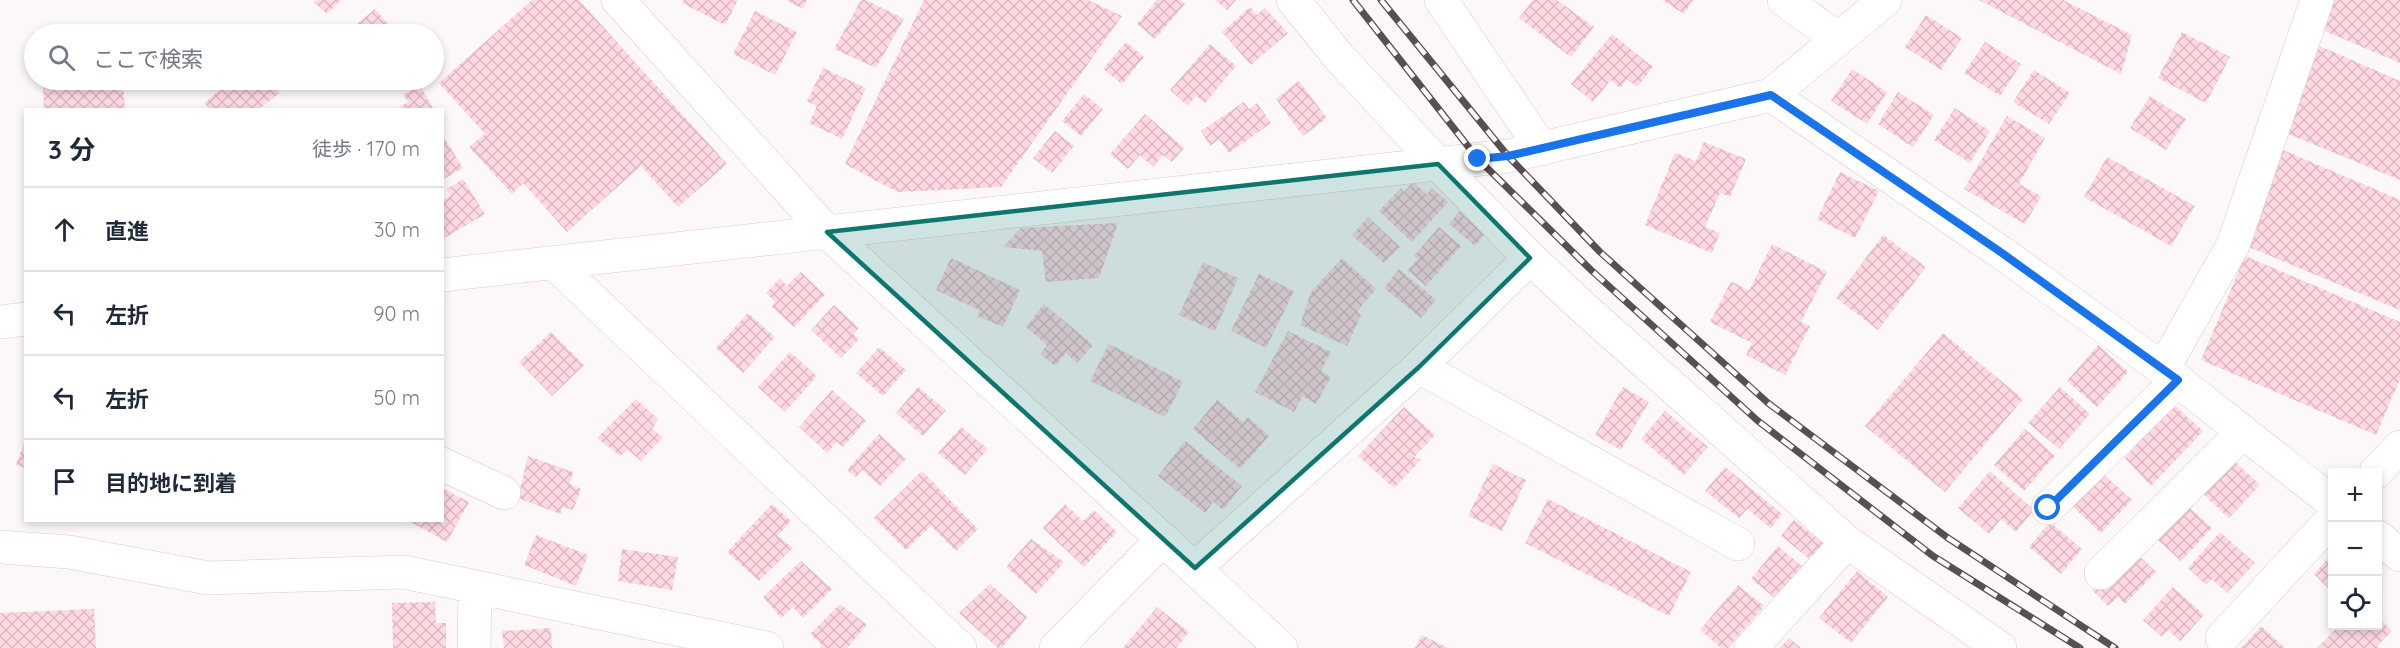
<!DOCTYPE html>
<html lang="ja">
<head>
<meta charset="utf-8">
<style>
	:root { --surface:#fff; --page:#f6f6f7; --text:#1f2937; --muted:#747a83; --line:#e0e1e3 }
	body { margin:0; font-family:Quicksand,"Noto Sans JP",sans-serif; background:var(--page); color:var(--text) }
	.controls { position:absolute; right:18px; bottom:18px; display:grid; overflow:hidden; border-radius:0px; box-shadow:0 3px 9px #0003 }
	.controls button { width:54px; height:54px; display:grid; place-items:center; padding:0; border:0; border-bottom:2px solid var(--line); background:var(--surface); color:var(--text); font:30px sans-serif }
	.stop { position:absolute; width:18px; height:18px; margin:-14px; border:4px solid #1a73e8; border-radius:50%; background:#fff }
	.stop.end { background:#1a73e8; border-color:#fff; box-shadow:0 2px 6px #0008 }
	.list { margin:0; padding:0; list-style:none }
	h2 { display:flex; justify-content:space-between; align-items:center; height:78px; margin:0; padding:0 24px; font-size:26px }
	h2 small { font-size:20px; font-weight:400; color:var(--muted) }
	.list li { display:grid; grid-template-columns:39px 1fr auto; gap:18px; align-items:center; box-sizing:border-box; height:84px; padding:0 24px; border-top:2px solid var(--line) }
	.list b { display:block; font-size:22px; white-space:nowrap }
	.list em { font-size:20px; font-style:normal; color:var(--muted) }
	.icon { flex:none; width:33px; height:33px; fill:none; stroke:currentColor; stroke-width:2; stroke-linecap:round; stroke-linejoin:round }
	.map { position:relative; flex:none; width:2400px; height:648px; overflow:hidden }
	.search { position:absolute; background:var(--surface); box-shadow:0 3px 9px #0003; left:24px; top:24px; width:420px; height:66px; display:flex; align-items:center; gap:15px; box-sizing:border-box; padding:0 21px; border-radius:33px; color:var(--muted); font-size:22px }
	.panel { position:absolute; background:var(--surface); box-shadow:0 3px 9px #0003; left:24px; top:108px; width:420px; height:414px; border-radius:0px }
	.map>svg:first-child { display:block }
	.building { fill:url(#building-cross-hatch) }
	.lines { fill:none; stroke-linecap:round; stroke-linejoin:round }
	.street-casing { stroke:#e0c8ce; stroke-width:34 }
	.street { stroke:#fff; stroke-width:33 }
	.rail-casing { stroke:#575052; stroke-width:7 }
	.rail { stroke:#fcf7f8; stroke-width:4.5; stroke-dasharray:14; stroke-linecap:butt }
	.route { stroke:#1a73e8; stroke-width:8 }
	.marked { fill:#0f766e; fill-opacity:0.2; stroke:#0f766e; stroke-width:4.5; stroke-linejoin:round }
</style>
</head>
<body>
<div class="map">
<svg width="2400" height="648" viewBox="0 0 2400 648">
	<defs>
		<pattern id="building-cross-hatch" width="8" height="8" patternUnits="userSpaceOnUse" patternTransform="scale(1.5)"><rect width="8" height="8" fill="#ffd8e1"/><path d="M0 0l8 8M0 8l8-8" fill="none" stroke="#dab9c1"/></pattern>
	</defs>
	<rect width="100%" height="100%" fill="#fcf7f8"/>
	<!-- building -->
	<path class="building" d="M317,0H341L327,14L314,2Z
		M532,0H579L727,164L678,207L641,166L567,232L523,183L512,194L469,147L485,134L439,83Z
		M684,0H738L725,25L682,3Z
		M786,0H807L803,9Z
		M861,0H866L904,19L876,68L834,49Z
		M924,0H1088L1122,16L1001,187L897,192L845,164Z
		M1157,0H1180L1185,4L1155,39L1137,24Z
		M1215,0H1236L1227,10Z
		M1533,0H1557L1594,27L1571,57L1519,18Z
		M1662,0H1693L1684,14Z
		M1979,0H2063L2132,35L2121,74Z
		M2333,0H2400V63L2320,29Z
		M1250,7L1257,15L1265,8L1288,33L1251,65L1222,32Z
		M375,9L397,34H345Z
		M755,11L797,32L775,75L733,54Z
		M1926,15L1962,38L1941,70L1905,47Z
		M2182,32L2230,57L2206,103L2158,78Z
		M1612,34L1653,67L1637,87L1627,79L1620,88L1611,80L1593,102L1571,84Z
		M1126,42L1144,57L1122,84L1103,69Z
		M1985,42L2021,64L2000,96L1964,73Z
		M1210,44L1236,66L1205,103L1196,96L1188,106L1170,90Z
		M2315,44L2400,81V180L2281,131Z
		M823,68L866,88L842,139L809,123L817,106L807,101Z
		M1852,69L1887,92L1867,124L1831,101Z
		M2034,70L2070,93L2049,124L2013,102Z
		M78,80H108V86L123,85L125,109L44,110L43,85L78,83Z
		M232,80H268L279,93L258,110H210L204,103Z
		M1299,81L1327,118L1303,136L1276,99Z
		M420,85L434,110H395L408,102L403,95Z
		M1898,92L1934,115L1913,147L1878,124Z
		M1084,94L1103,109L1081,136L1062,121Z
		M2150,96L2186,119L2166,150L2130,128Z
		M1244,102L1249,109L1257,103L1271,123L1229,153L1219,139L1210,146L1201,131Z
		M1955,108L1990,131L1970,163L1934,140Z
		M1145,114L1184,148L1172,162L1163,155L1153,167L1140,155L1128,169L1110,154Z
		M2007,116L2045,138L2019,184L2041,196L2025,224L1964,189Z
		M1055,131L1074,146L1052,173L1033,158Z
		M442,134L463,168L442,180Z
		M1704,142L1746,159L1730,197L1720,193L1705,227L1720,233L1712,253L1645,225L1675,153L1696,161Z
		M2276,147L2400,200V310L2244,245Z
		M2107,157L2195,206L2171,246L2084,197Z
		M1840,172L1879,191L1855,238L1817,219Z
		M463,179L485,214L443,239L442,201L451,196L447,189Z
		M1413,182L1427,194L1432,188L1448,202L1412,242L1379,211L1401,188L1404,192Z
		M1459,211L1485,234L1475,246L1449,224Z
		M1368,217L1400,247L1384,263L1352,235Z
		M1118,223L1099,278L1046,282L1042,251L1003,247L1021,228Z
		M1439,227L1461,246L1426,286L1408,270L1418,259L1414,256Z
		M1883,235L1926,267L1878,330L1836,298Z
		M1772,244L1827,272L1801,322L1810,326L1785,375L1746,355L1752,343L1710,322L1731,281L1749,291Z
		M2245,256L2400,322V379L2376,435L2201,360Z
		M951,258L1020,290L1003,327L977,316L979,310L936,290Z
		M1342,258L1376,289L1357,311L1361,315L1347,346L1300,325L1311,292Z
		M1203,262L1238,278L1215,331L1179,315Z
		M1399,269L1436,300L1421,318L1384,288Z
		M801,272L825,295L794,327L772,307L775,302L766,293L780,278L787,286Z
		M1259,274L1294,291L1266,348L1231,331Z
		M1044,304L1093,345L1077,363L1066,353L1055,366L1040,354L1047,345L1026,327Z
		M834,305L859,328L853,334L859,339L841,358L811,330Z
		M748,313L775,337L743,373L716,348Z
		M1288,331L1331,352L1321,371L1331,377L1316,404L1303,396L1294,412L1255,392Z
		M551,332L584,365L552,396L519,362Z
		M1943,333L2023,399L1945,492L1865,426Z
		M1109,344L1183,382L1165,417L1090,381Z
		M2098,345L2128,372L2097,407L2067,381Z
		M879,347L906,370L883,396L856,373Z
		M790,352L817,376L785,412L758,387Z
		M918,387L946,410L923,436L896,413Z
		M1623,387L1649,402L1621,450L1595,435Z
		M2060,387L2090,414L2059,449L2028,423Z
		M832,390L866,421L843,447L837,442L827,453L799,427Z
		M636,399L658,419L652,429L663,437L641,461L628,450L620,456L597,438Z
		M1217,400L1243,422L1248,417L1269,436L1240,469L1193,429Z
		M2172,403L2203,431L2151,486L2125,458Z
		M1404,407L1435,435L1414,457L1421,460L1394,488L1358,456Z
		M1665,411L1708,447L1684,475L1641,439Z
		M961,427L988,449L965,475L938,453Z
		M2025,429L2055,456L2024,491L1994,465Z
		M879,434L906,459L880,486L862,470L856,477L847,470Z
		M26,438V468L16,465Z
		M1185,441L1242,486L1223,510L1213,502L1205,513L1158,476Z
		M528,456L573,472L570,484L581,489L573,510L563,507L560,514L518,498Z
		M2229,456L2260,485L2229,518L2198,489Z
		M1493,464L1526,480L1502,531L1468,516Z
		M1725,467L1782,514L1771,528L1747,509L1739,518L1705,491Z
		M922,471L978,529L956,551L931,526L906,550L874,518Z
		M1990,471L2034,510L2016,532L2001,519L1989,534L1958,508Z
		M2101,472L2132,500L2101,533L2071,505Z
		M442,488L469,502L447,542L407,520H442Z
		M1548,499L1691,572L1669,616L1525,543Z
		M2181,500L2212,528L2181,561L2150,533Z
		M772,504L791,521L778,536L793,548L759,581L727,552Z
		M1065,504L1083,521L1094,510L1117,532L1084,567L1043,528Z
		M1794,520L1825,545L1812,561L1781,536Z
		M2050,522L2082,549L2061,574L2029,547Z
		M2220,532L2255,563L2227,593L2212,579L2206,585L2188,568Z
		M536,535L588,555L576,586L524,565Z
		M1031,539L1064,562L1036,594L1006,567Z
		M1778,546L1803,567L1776,599L1751,579Z
		M622,549L678,557L672,590L618,581Z
		M2133,550L2156,572L2125,604L2118,597L2108,606L2092,590Z
		M2332,554V592L2314,574Z
		M801,561L832,589L803,618L793,607L781,618L763,597Z
		M1857,571L1888,597L1851,643L1819,618Z
		M990,584L1027,617L1002,648H998L959,613Z
		M1738,585L1764,606L1728,648H1721L1700,630Z
		M2173,587L2204,615L2180,641L2168,630L2162,637L2143,620Z
		M435,602L436,623H446V648H393L392,603Z
		M840,604L867,625L847,648H819L822,645L810,634Z
		M1157,607L1189,632L1176,648H1123Z
		M94,609L96,648H0V613Z
		M2378,617L2392,631L2377,646L2378,648H2317L2339,626H2378Z
		M2261,626L2285,648H2241Z
		M551,628L552,648H504L502,631Z
		M1422,635L1448,648H1415Z
		M1789,638L1801,648H1780Z"/>
	<g class="lines">
		<!-- street casing -->
		<g class="street-casing">
			<path id="street" d="M618,0L827,232L1281,648
				M1293,0L1339,57L1438,164L1530,258L1586,310L1847,542L2000,648
				M1441,0L1542,149
				M1784,0L1837,38
				M1771,95L2002,253L2163,369L2332,502
				M555,264L960,648
				M442,275L1508,156L1771,95L1885,0
				M0,322L26,319
				M1419,367L1738,544
				M2163,369L2233,245L2317,0
				M442,464L504,493
				M2376,472L2400,447
				M2048,508L2178,380
				M2378,537L2400,555
				M0,547L69,552L208,578L404,572L767,648
				M1195,568L1419,367L1530,258
				M2101,573L2243,432
				M2222,638L2332,519
				M474,648L475,587
				M1056,648L1163,539
				M1751,648L1847,542"/>
		</g>
		<!-- street -->
		<use href="#street" class="street"/>
		<!-- rail casing -->
		<g class="rail-casing">
			<path id="rail" d="M1353,0L1478,159L1591,270L1758,421L1933,556L2080,648
				M1381,0L1508,156L1600,252L1768,403L1948,538L2115,648"/>
		</g>
		<!-- rail -->
		<use href="#rail" class="rail"/>
	</g>
	<g class="lines">
		<!-- route -->
		<path class="route" d="M1478,159L1508,156L1771,95L2002,253L2178,380L2048,508"/>
	</g>
	<!-- marked area -->
	<path class="marked" d="M1438,164L1530,258L1419,367L1195,568L827,232Z"/>
</svg>
<div class="controls">
<button>+</button>
<button>−</button>
<button><svg class="icon" aria-label="locate" viewBox="0 0 24 24"><circle cx="12" cy="12" r="6"/><path d="M12 2v4M12 18v4M2 12h4M18 12h4"/></svg></button>
</div>
<div class="stop" style="left:2048px;top:508px"></div>
<div class="stop end" style="left:1478px;top:159px"></div>
<div class="search"><svg class="icon" aria-label="search" viewBox="0 0 24 24"><circle cx="10" cy="10" r="6"/><path d="M15 15l6 6"/></svg>ここで検索</div>
<section class="panel">
<h2>3 分<small>徒歩 · 170 m</small></h2>
<ul class="list">
<li><svg class="icon" aria-label="ahead" viewBox="0 0 24 24"><path d="M12 20V5M6 11l6-6 6 6"/></svg><div><b>直進</b></div><em>30 m</em></li>
<li><svg class="icon" aria-label="left" viewBox="0 0 24 24"><path d="M17 20v-9H6M10 6l-5 5 5 5"/></svg><div><b>左折</b></div><em>90 m</em></li>
<li><svg class="icon" aria-label="left" viewBox="0 0 24 24"><path d="M17 20v-9H6M10 6l-5 5 5 5"/></svg><div><b>左折</b></div><em>50 m</em></li>
<li><svg class="icon" aria-label="arrive" viewBox="0 0 24 24"><path d="M6 21V4h12l-3 4 3 4H6"/></svg><div><b>目的地に到着</b></div></li>
</ul>
</section>
</div>
</body>
</html>
